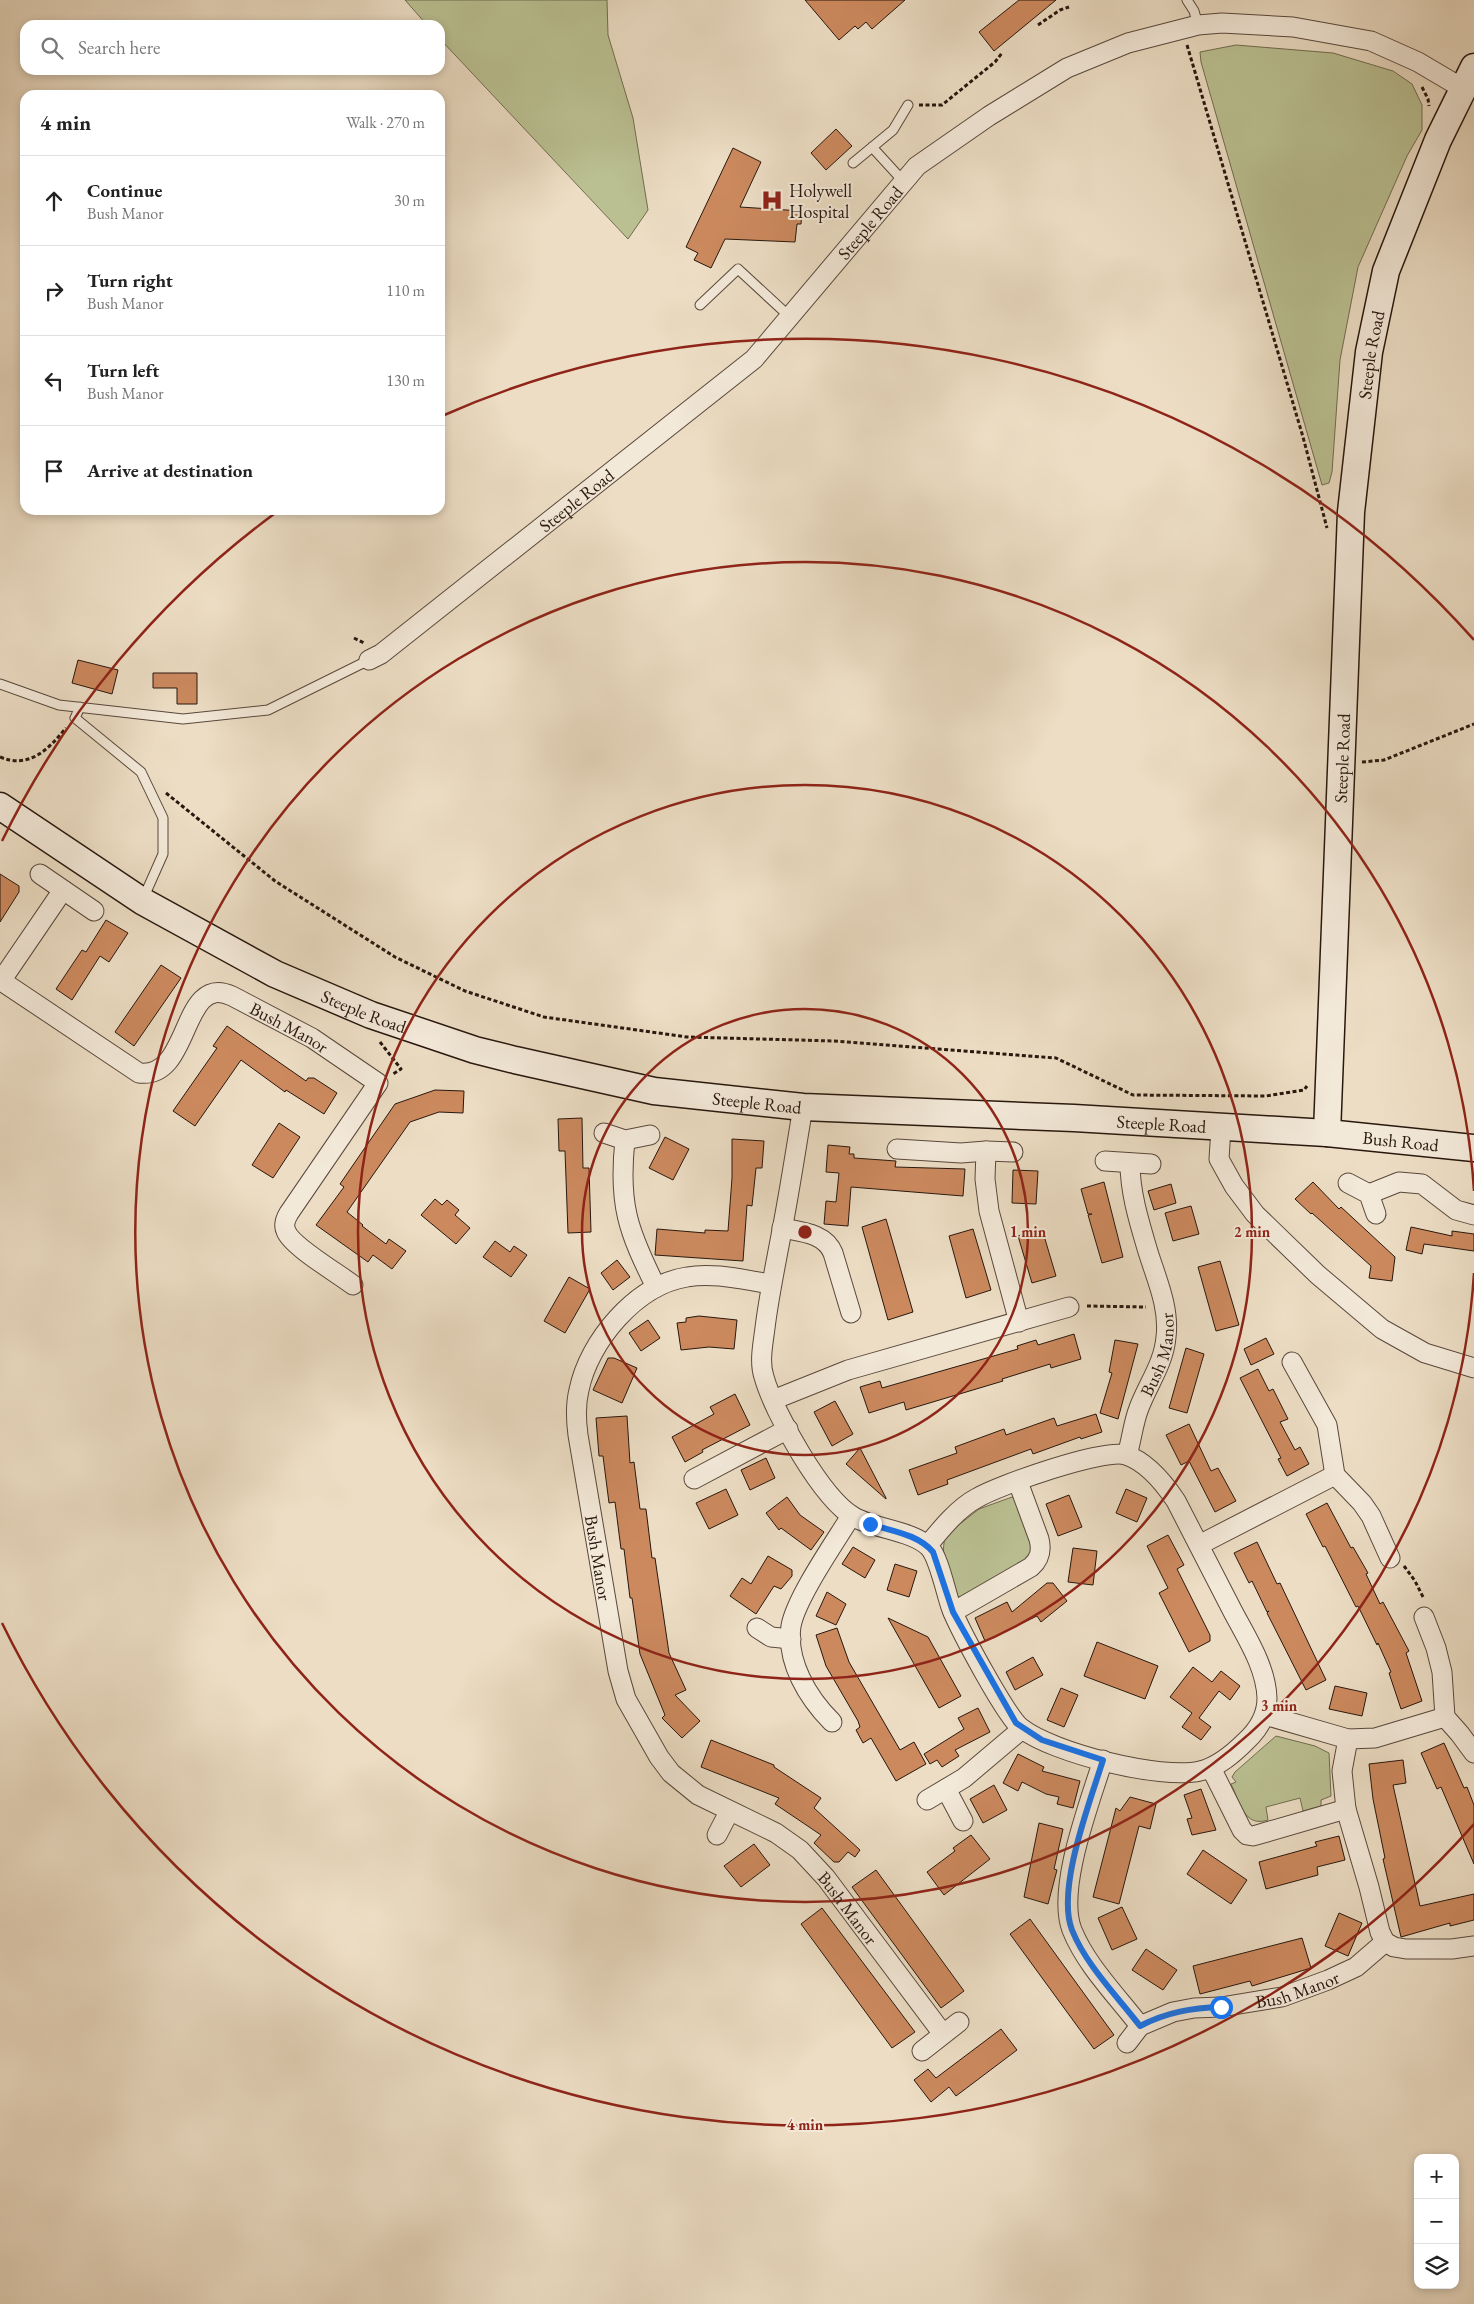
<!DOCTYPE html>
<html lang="en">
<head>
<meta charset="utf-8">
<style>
	:root { --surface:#fff; --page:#f6f6f6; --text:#222; --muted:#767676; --line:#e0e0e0 }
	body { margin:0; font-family:"EB Garamond",serif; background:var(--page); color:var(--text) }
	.controls { position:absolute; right:15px; bottom:15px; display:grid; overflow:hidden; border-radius:10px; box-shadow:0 2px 8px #0003 }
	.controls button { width:45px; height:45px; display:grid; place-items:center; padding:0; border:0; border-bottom:1px solid var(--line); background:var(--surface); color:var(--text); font:25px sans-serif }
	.stop { position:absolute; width:15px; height:15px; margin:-11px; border:4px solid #1a73e8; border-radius:50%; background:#fff }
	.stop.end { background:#1a73e8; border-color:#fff; box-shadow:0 1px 5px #0008 }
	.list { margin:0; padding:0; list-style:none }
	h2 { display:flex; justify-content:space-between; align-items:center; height:65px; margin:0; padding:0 20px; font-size:21px }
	h2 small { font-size:16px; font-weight:400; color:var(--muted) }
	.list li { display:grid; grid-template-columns:32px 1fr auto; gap:15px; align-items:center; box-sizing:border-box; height:90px; padding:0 20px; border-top:1px solid var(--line) }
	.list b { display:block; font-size:19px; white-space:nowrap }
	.list p { margin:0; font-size:16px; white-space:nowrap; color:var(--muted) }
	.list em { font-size:16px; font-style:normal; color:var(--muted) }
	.icon { flex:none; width:28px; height:28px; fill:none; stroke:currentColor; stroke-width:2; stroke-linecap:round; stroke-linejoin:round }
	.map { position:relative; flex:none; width:1474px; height:2304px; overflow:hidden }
	.search { position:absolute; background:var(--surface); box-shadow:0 2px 8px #0003; left:20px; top:20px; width:425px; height:55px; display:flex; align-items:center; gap:12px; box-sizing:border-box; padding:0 18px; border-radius:15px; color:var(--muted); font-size:19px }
	.panel { position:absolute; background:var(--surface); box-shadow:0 2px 8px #0003; left:20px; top:90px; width:425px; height:425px; border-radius:15px }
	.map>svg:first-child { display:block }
	.green { fill:#bac092; stroke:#716c50 }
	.building { fill:#cc895e; stroke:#28170e }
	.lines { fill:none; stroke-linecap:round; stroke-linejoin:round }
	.lane-casing { stroke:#59483c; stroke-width:11 }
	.street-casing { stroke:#59483c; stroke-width:21 }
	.secondary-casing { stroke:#28170e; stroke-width:29 }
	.path { stroke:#28170e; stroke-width:3; stroke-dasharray:4 2.5; stroke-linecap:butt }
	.lane { stroke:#f3e9d9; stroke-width:9 }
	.street { stroke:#f3e9d9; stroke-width:19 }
	.secondary { stroke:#f3e9d9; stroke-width:26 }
	.route { stroke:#1a73e8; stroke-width:6 }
	.ring { fill:none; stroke:#8f2418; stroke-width:2.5 }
	.labels { text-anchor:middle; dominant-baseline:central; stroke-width:4; stroke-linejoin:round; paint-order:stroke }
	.poi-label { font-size:18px; fill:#28170e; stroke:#f3e9d9; text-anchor:start }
	.street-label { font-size:18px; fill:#28170e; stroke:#f3e9d9 }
	.centre { fill:#8f2418; stroke:#f3e9d9; stroke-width:2.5 }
	.ring-label { font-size:15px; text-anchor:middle; font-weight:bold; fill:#8f2418; stroke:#f3e9d9; stroke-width:4; stroke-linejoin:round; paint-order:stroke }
</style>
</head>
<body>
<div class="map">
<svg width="1474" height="2304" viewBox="0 0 1474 2304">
	<rect width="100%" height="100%" fill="#ecddc4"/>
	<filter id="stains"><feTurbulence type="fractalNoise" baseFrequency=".004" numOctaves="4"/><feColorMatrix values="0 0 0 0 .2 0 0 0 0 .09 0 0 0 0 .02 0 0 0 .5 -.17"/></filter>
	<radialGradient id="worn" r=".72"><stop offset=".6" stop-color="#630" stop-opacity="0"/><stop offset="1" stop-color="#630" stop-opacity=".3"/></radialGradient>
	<!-- green -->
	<path class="green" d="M405,0H607L608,35L633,118L648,210L628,239L440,39V25H427Z
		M1236,45L1333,53L1393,71L1412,84L1422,105V130L1407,156L1358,267L1340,360L1332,472L1329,483L1322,485L1201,62L1200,52Z
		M1012,1497L1017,1501L1032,1541L1030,1559L986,1582L965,1596L957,1597C951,1578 937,1553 947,1534L979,1509Z
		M1276,1736L1315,1746L1329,1753L1331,1796L1321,1800V1806L1303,1811L1300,1798L1266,1807L1268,1820C1244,1828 1240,1802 1231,1784L1236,1782L1232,1777L1235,1772Z"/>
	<!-- building -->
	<path class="building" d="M805,0H905L872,29L866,22L858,29L855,26L839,40Z
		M1019,0H1056L994,51L979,32Z
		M836,129L852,146L826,170L811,153Z
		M733,148L761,162L740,207L802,211L801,224H797L795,242L725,239L711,268L694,260L698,253L686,247Z
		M78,660L118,670L112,694L72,683Z
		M153,673H197V704H177V688H153Z
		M0,874L19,886V892L0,922Z
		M106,920L128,933L109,962L100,956L72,1000L56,989L82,950L86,952Z
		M161,965L181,978L134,1046L115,1032Z
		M227,1026L306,1081L308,1078H314L337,1093L324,1114L286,1090L285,1092L241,1060L195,1126L173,1111L217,1048L213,1046Z
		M435,1090L464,1091L463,1113L439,1112L410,1122L347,1212L363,1225L362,1226L386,1244L389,1239L406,1251L392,1269L373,1255L368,1262L316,1225L344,1187L340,1184L395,1104Z
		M582,1118L583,1168H589L591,1232L568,1233L565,1151H559L558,1119Z
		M279,1123L300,1137L273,1178L252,1165Z
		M665,1137L689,1149L673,1180L649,1168Z
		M732,1139L764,1141L762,1168H756L752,1206L747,1205L743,1261L655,1255L657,1229L705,1233V1230L728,1231L732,1178Z
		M828,1145L850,1147L849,1154H854V1158L896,1161L895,1167L965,1169L963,1196L851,1187L848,1226L824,1224L826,1201L836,1202L839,1173L826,1172Z
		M1013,1170L1038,1171L1036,1204L1012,1203Z
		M1104,1182L1123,1257L1102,1263L1088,1215L1092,1214H1088L1081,1189Z
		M1313,1182L1339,1209L1341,1207L1395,1257L1392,1281L1369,1278L1371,1266L1312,1213L1311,1214L1295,1199Z
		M1171,1184L1176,1203L1154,1210L1148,1191Z
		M435,1199L442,1205L447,1200L459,1210L455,1215L470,1228L456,1244L421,1215Z
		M1191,1206L1199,1234L1173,1241L1165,1213Z
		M886,1219L913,1312L888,1320L862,1227Z
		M1411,1227L1452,1236V1231L1474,1234V1251L1424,1244L1422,1254L1406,1250Z
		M973,1229L991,1290L966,1298L949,1236Z
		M1042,1229L1056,1276L1032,1283L1018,1236Z
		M495,1241L510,1252L514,1246L527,1255L511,1277L483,1257Z
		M617,1260L630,1277L613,1290L601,1273Z
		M1220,1261L1239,1325L1216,1331L1198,1267Z
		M569,1277L590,1289L565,1333L544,1321Z
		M699,1316L737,1320L734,1349L709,1347L681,1350L677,1323L686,1322V1318Z
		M648,1320L660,1338L641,1351L629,1333Z
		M1074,1334L1081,1359L1051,1368L1050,1364L1002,1379L1003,1381L906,1410L904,1402L869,1413L860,1387L880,1381L882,1388L1018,1349L1017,1346L1036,1340L1038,1345Z
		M1266,1338L1274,1354L1251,1365L1244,1349Z
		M1115,1340L1138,1344L1118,1419L1100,1413L1112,1373L1109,1372Z
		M1186,1348L1204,1354L1187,1413L1169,1408Z
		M608,1358H614L637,1368L622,1403L593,1390Z
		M1258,1369L1269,1391L1273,1389L1288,1419L1280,1422L1295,1450L1300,1447L1309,1464L1287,1476L1278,1459L1281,1458L1240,1378Z
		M735,1394L750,1425L702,1450L703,1452L685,1462L672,1437L714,1414L710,1407Z
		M835,1401L853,1434L832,1446L814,1412Z
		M1096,1414L1102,1432L1081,1439L1080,1437L1033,1454L1031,1449L947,1480L948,1484L918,1495L909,1470L957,1453L955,1447L1004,1429L1006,1435L1054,1418L1057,1426Z
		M627,1416L630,1463L634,1462L640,1509H646L652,1558H655L669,1653L686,1690L675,1695L700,1721L682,1738L662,1718L665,1715L640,1654L632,1598H630L624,1549H621L615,1502L609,1503L603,1456H599L596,1418Z
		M1189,1424L1211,1471L1218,1468L1236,1501L1215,1512L1189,1461L1181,1465L1166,1435Z
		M860,1448L886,1498V1499L846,1464Z
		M766,1458L775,1478L750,1490L741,1470Z
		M726,1489L738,1515L709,1529L696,1503Z
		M1126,1489L1147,1498L1137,1522L1116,1513Z
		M1069,1495L1082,1527L1058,1536L1046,1504Z
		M787,1497L800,1515L824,1532L811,1550L781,1528L779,1530L766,1513Z
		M1327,1503L1351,1548L1353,1547L1368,1573L1366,1574L1380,1604L1383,1602L1409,1651L1406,1653L1422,1701L1401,1709L1389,1673L1391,1672L1378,1643L1377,1645L1358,1606L1356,1607L1325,1546L1323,1547L1306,1514Z
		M1168,1535L1184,1565L1177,1569L1210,1635V1641L1189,1652L1159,1593L1168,1588L1147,1546Z
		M1257,1542L1277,1584L1280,1583L1326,1680L1306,1690L1267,1613L1269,1611L1267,1612L1252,1581L1249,1583L1234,1553Z
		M853,1547L875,1560L865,1578L842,1564Z
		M1073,1548L1097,1551L1093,1585L1068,1582Z
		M768,1556L792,1570V1576L781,1589L774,1586L756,1614L730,1596L742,1578L751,1584Z
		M895,1564L917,1571L909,1597L887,1590Z
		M1047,1583H1053L1067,1601L1041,1622L1037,1616L985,1641L975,1618L1007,1602L1012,1612Z
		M827,1592L846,1604L836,1625L816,1616Z
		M888,1618L928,1637L961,1696L939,1708Z
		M837,1628L849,1662L900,1750L914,1742L926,1764L896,1781L871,1738L863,1743L856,1730L860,1727L858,1721L826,1666L816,1635Z
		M1097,1642L1158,1666L1145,1699L1084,1676Z
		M1033,1657L1043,1675L1015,1690L1006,1672Z
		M1193,1667L1212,1682L1221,1671L1240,1686L1230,1700L1219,1691L1199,1718L1211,1727L1201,1740L1182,1727L1192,1713L1170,1697Z
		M1335,1686L1367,1693L1362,1716L1329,1709Z
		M1061,1688L1078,1695L1064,1727L1047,1720Z
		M978,1708L990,1732L955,1750L959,1756L942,1767L937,1760L930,1764L924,1754L964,1729L958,1718Z
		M711,1740L774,1765V1767L821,1798L814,1808L860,1850L855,1857L848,1852L839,1862H834L814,1843L821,1835L775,1804L779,1798L701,1767Z
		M1444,1743L1464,1788L1467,1787L1474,1805V1864L1441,1787L1437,1789L1421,1753Z
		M1018,1754L1044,1767L1042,1771L1080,1781L1073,1808L1057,1804L1059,1797L1046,1794L1022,1782L1018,1791L1003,1783Z
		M1403,1760L1406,1783L1393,1785L1420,1906L1474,1894V1920L1450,1926V1923L1401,1937L1383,1859L1385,1858L1373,1799L1369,1764Z
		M994,1785L1007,1810L983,1823L970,1799Z
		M1201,1789L1216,1830L1192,1835L1187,1819L1192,1818L1184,1795Z
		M1130,1797L1156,1804L1150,1829L1139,1826L1119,1904L1093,1897L1116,1808L1120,1811Z
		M1039,1823L1063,1829L1054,1869L1057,1870L1048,1904L1024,1897Z
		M971,1835L990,1859L944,1895L927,1872L955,1851L953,1848Z
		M1339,1836L1345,1860L1317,1867L1318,1875L1266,1889L1259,1862L1317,1846L1315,1842Z
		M754,1844L770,1865L741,1887L724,1866Z
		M1203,1850L1247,1880L1231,1904L1187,1874Z
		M876,1870L964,1991L941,2008L852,1887Z
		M1122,1907L1137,1939L1112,1950L1098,1918Z
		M822,1908L915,2032L892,2048L801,1924Z
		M1339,1913L1362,1923L1348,1956L1325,1946Z
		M1030,1919L1114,2035L1094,2049L1010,1934Z
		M1302,1938L1311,1968L1252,1986L1250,1981L1200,1994L1193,1966Z
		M1146,1949L1177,1970L1163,1990L1132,1970Z
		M1001,2029L1017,2050L956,2096L949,2087L931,2102L914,2080L928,2069L936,2078Z"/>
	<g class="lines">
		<!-- lane casing -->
		<g class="lane-casing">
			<path id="lane" d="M1187,0L1194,11L1198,25
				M872,147L904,182
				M853,163L893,130L908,105
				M700,305L738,269L790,317
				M0,684L59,705L183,719L268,710L369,660
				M80,707L75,718L141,772L163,818V854L143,899"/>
		</g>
		<!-- street casing -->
		<g class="street-casing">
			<g id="street">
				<path id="s1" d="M369,660L381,654L754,359L917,166L989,116L1067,68L1128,43L1198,25L1222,23L1293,27L1371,41L1418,62L1462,88"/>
				<path d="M40,874L94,911"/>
				<path id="s2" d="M0,980L139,1073C192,1080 180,972 232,996L312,1038L378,1083L289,1213C286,1218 283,1225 286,1231C291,1246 339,1274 353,1285"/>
				<path d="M1,981L63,890"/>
				<path d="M803,1107C796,1148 790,1189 782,1230C776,1263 769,1295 765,1328C763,1344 759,1362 764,1377C774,1413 822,1499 854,1517C875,1529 913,1531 929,1547C939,1557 946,1594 952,1610C961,1632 1006,1716 1021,1728C1053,1753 1161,1780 1200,1771C1218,1767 1233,1754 1246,1741C1259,1729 1267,1716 1267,1698C1266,1665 1244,1634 1230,1606C1212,1571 1194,1536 1176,1501C1164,1483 1147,1462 1126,1455C1104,1448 999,1485 977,1498C958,1508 941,1529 928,1545"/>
				<path d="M1221,1128L1219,1159L1234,1186L1255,1214L1318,1275L1382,1329L1425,1353L1474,1368"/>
				<path d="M604,1133L625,1140L650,1135"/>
				<path d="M625,1140C618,1204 628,1231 656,1287"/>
				<path d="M897,1149L961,1153L986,1151L1013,1152"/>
				<path d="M986,1151L985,1179L989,1211L1019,1322"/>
				<path d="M1105,1161L1151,1164"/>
				<path d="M1348,1183L1369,1194L1376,1214"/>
				<path d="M1369,1194L1399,1182L1422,1184L1456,1210L1474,1215"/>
				<path d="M782,1228C801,1232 825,1233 833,1253L851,1313"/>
				<path id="s3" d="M771,1284C744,1280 714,1272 687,1277C636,1285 589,1341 579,1390C575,1406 576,1420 578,1435L618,1671L626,1699L659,1757L671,1773L698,1795L776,1833L800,1850L826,1878L943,2034"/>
				<path d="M1292,1362L1327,1425L1335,1475L1362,1503L1371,1516L1390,1558"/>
				<path d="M773,1400L848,1370L1069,1307"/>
				<path id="s4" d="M1127,1455C1132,1439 1133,1423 1139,1408C1148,1384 1164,1363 1166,1337C1170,1305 1154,1274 1146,1245C1138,1218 1130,1191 1130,1163"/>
				<path d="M694,1479L788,1429"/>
				<path d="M1199,1545L1335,1475"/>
				<path d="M953,1612L1031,1567C1040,1559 1042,1551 1039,1539L1018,1482"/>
				<path d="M1424,1617L1436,1648L1442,1672L1445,1717L1460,1734L1474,1753"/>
				<path d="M757,1628L771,1637L791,1639"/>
				<path d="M1265,1715L1348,1739L1375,1738L1445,1717"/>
				<path d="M832,1722C808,1698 786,1662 791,1626C796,1598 835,1542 851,1516"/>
				<path d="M1348,1739L1342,1771L1346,1809L1369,1887L1380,1932L1385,1942L1394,1947L1406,1949H1452L1474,1946"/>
				<path d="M1103,1760C1090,1802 1056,1889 1072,1930C1086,1965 1117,1996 1140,2026"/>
				<path d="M1211,1768L1242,1830L1247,1835L1253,1836L1346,1809"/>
				<path d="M946,1789L963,1821"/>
				<path d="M927,1800L964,1778L1022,1729"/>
				<path d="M717,1835L729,1812"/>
				<path id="s5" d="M1127,2043L1140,2026L1173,2012L1194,2008L1221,2007L1282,1997L1328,1980L1356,1967L1385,1942"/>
				<path d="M922,2051L959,2022"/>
			</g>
		</g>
		<!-- secondary casing -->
		<g class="secondary-casing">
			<g id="secondary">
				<path id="s6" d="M0,806L142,901L275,974L371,1015L475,1050L515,1060L654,1091L803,1107L1074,1118L1327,1133L1474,1148"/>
				<path id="s7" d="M1327,1133L1351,512L1369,352L1386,271L1438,140L1474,67"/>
			</g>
		</g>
		<!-- path -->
		<path class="path" d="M1038,25L1060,10L1069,7
			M1187,45L1303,437L1327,528
			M1422,87L1428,99L1429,106
			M919,105H942L995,62L1002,53
			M354,638L364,643
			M0,757C29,769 48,750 66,728
			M1362,762L1384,760L1474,724
			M166,793L275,881L395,957L465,991L544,1017L687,1037L834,1041L1056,1058L1133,1095L1266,1096L1304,1090L1307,1086
			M380,1042L401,1069L393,1074
			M1087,1306L1146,1307
			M1404,1566L1415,1581L1424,1599"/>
		<!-- lane -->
		<use href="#lane" class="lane"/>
		<!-- street -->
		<use href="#street" class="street"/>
		<!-- secondary -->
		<use href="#secondary" class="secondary"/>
	</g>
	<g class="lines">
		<!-- route -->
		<path class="route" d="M870,1524C891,1531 918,1534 933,1552L953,1612L1016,1723L1042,1740L1103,1760C1090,1802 1056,1889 1072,1930C1086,1965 1117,1996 1140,2026C1167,2012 1192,2008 1221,2007"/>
	</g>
	<!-- distance rings -->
	<g class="ring">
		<circle cx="805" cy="1232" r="223"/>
		<circle cx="805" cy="1232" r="447"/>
		<path d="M1474 1273A670 670 0 1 1 1474 1191"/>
		<path d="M1474 1824A893 893 0 0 1 2 1623M2 841A893 893 0 0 1 274 514M442 416A893 893 0 0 1 1474 640"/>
	</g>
	<!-- icons -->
	<defs>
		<g id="hospital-bare" transform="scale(1.725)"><path d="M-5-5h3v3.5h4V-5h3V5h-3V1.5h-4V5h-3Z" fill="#8f2418" stroke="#f3e9d9" stroke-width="2.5" paint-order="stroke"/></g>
	</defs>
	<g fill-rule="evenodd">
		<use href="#hospital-bare" x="772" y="200"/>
	</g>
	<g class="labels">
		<!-- poi labels -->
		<g class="poi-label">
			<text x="789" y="190">Holywell<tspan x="789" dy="21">Hospital</tspan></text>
		</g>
		<!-- street labels -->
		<g class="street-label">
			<text stroke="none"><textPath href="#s1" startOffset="668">Steeple Road</textPath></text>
			<text stroke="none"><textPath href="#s7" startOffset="780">Steeple Road</textPath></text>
			<text stroke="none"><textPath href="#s1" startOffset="262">Steeple Road</textPath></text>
			<text stroke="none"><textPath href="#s7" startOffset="375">Steeple Road</textPath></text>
			<text stroke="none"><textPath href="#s6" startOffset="419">Steeple Road</textPath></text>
			<text stroke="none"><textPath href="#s2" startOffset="368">Bush Manor</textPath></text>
			<text stroke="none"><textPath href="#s6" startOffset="824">Steeple Road</textPath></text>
			<text stroke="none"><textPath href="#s6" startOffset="1229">Steeple Road</textPath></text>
			<text stroke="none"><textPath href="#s6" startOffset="1469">Bush Road</textPath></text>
			<text stroke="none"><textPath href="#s4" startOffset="106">Bush Manor</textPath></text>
			<text stroke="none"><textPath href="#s3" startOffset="419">Bush Manor</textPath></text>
			<text stroke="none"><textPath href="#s3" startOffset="876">Bush Manor</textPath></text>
			<text stroke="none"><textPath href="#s5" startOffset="184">Bush Manor</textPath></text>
		</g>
	</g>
	<circle cx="805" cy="1232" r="8" class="centre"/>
	<g class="ring-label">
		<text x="1028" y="1237">1 min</text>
		<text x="1252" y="1237">2 min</text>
		<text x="1279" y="1711">3 min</text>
		<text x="805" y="2130">4 min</text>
	</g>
	<rect width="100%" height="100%" filter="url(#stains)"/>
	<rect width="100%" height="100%" fill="url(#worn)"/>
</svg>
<div class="controls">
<button>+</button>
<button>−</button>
<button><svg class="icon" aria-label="layers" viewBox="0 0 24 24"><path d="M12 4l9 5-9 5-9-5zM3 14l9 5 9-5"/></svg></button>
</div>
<div class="stop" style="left:1221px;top:2007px"></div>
<div class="stop end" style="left:870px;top:1524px"></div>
<div class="search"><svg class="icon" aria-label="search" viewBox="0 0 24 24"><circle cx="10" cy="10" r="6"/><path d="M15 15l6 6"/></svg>Search here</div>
<section class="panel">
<h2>4 min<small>Walk · 270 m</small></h2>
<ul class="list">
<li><svg class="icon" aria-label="ahead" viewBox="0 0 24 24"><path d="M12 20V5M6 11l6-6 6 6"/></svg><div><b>Continue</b><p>Bush Manor</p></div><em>30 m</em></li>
<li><svg class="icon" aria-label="right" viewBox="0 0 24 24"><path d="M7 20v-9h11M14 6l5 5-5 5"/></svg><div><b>Turn right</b><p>Bush Manor</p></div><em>110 m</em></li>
<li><svg class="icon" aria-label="left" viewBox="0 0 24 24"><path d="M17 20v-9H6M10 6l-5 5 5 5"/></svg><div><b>Turn left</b><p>Bush Manor</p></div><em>130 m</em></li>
<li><svg class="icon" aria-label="arrive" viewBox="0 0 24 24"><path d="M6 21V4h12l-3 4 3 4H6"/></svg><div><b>Arrive at destination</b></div></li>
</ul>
</section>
</div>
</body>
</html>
